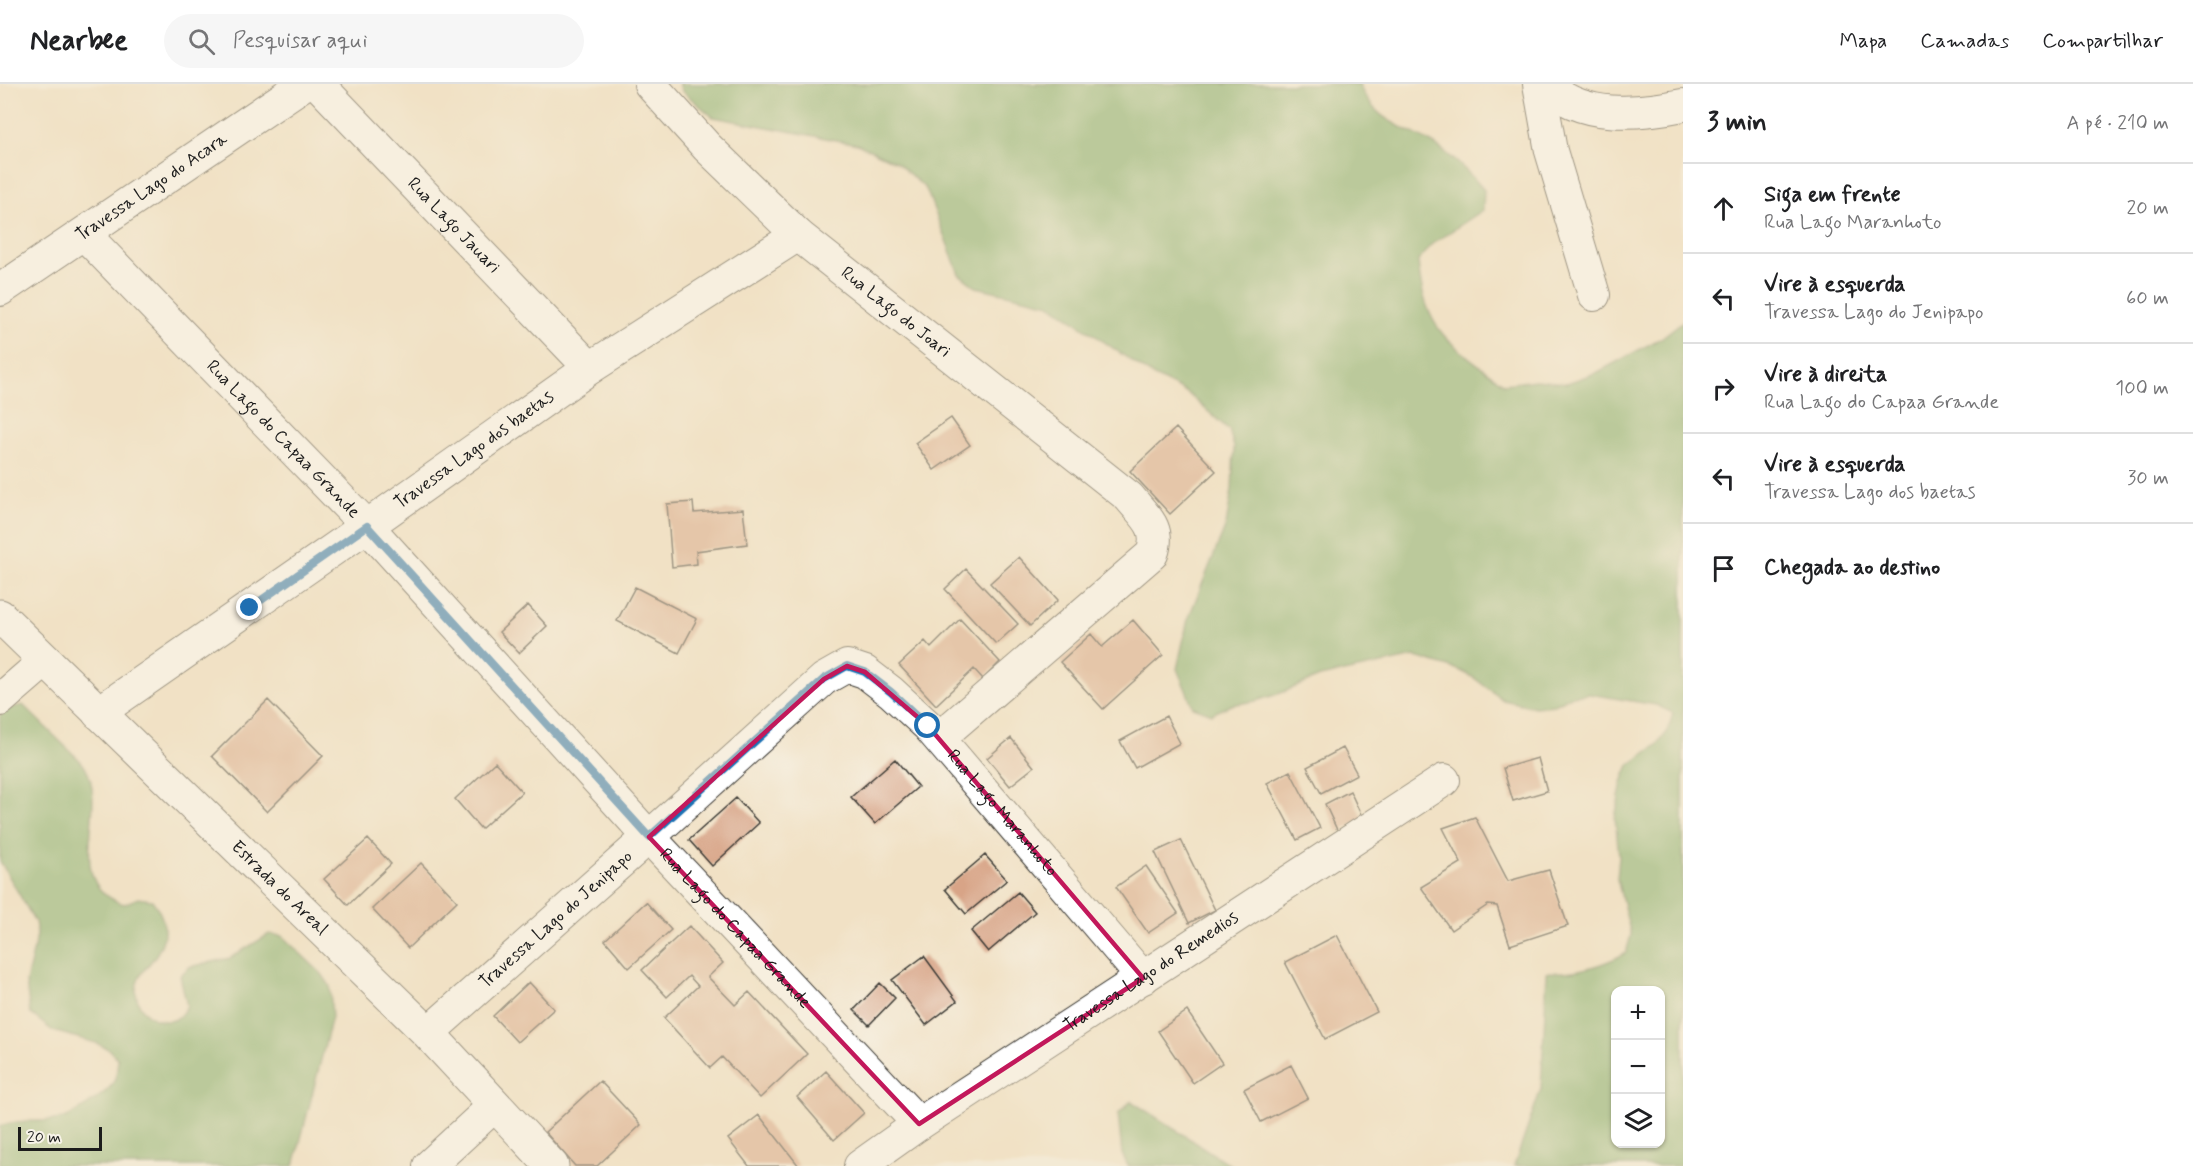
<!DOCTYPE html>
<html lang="pt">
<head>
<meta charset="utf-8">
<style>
	:root { --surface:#fff; --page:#f6f6f6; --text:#202124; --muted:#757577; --line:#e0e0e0 }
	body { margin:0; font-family:Mynerve,sans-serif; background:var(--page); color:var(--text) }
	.controls { position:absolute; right:18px; bottom:18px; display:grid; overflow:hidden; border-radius:12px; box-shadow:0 2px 4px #0004 }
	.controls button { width:54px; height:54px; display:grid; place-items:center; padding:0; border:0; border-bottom:2px solid var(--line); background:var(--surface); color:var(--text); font:30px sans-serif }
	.scale { position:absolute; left:18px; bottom:15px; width:84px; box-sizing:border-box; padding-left:6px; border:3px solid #1c1c1c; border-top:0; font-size:16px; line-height:21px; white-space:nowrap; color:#1c1c1c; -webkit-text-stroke:4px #f7f3e8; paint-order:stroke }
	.stop { position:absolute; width:18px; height:18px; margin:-14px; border:4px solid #1f6fb2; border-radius:50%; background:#fff }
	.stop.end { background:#1f6fb2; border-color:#fff; box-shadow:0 2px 6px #0008 }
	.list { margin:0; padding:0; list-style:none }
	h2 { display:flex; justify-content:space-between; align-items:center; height:78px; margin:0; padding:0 24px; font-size:26px }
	h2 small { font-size:20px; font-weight:400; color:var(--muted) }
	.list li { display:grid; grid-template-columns:39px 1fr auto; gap:18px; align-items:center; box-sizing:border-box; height:90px; padding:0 24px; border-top:2px solid var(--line) }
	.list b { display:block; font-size:22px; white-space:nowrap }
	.list p { margin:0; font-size:20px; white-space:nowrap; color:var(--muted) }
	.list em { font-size:20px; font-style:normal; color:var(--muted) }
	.icon { flex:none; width:33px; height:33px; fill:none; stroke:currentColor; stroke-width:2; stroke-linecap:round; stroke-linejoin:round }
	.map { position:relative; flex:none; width:1683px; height:1082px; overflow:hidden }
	header { display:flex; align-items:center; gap:36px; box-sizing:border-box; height:84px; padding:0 30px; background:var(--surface); border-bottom:2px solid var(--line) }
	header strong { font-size:28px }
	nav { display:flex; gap:33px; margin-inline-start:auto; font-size:21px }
	.search { width:420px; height:54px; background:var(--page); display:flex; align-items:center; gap:15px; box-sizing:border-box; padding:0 21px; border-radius:33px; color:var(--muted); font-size:22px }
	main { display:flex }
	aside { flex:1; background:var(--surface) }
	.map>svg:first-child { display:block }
	.forest { fill:#7aac67; stroke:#4b6442; stroke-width:1.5; fill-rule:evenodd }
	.building { fill:#d8a487 }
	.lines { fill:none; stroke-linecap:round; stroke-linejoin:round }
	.minor-casing { stroke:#3c3a35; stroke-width:34 }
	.tertiary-casing { stroke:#3c3a35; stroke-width:35 }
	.minor { stroke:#fff; stroke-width:32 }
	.tertiary { stroke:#fff; stroke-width:33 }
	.route { stroke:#1f6fb2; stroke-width:8 }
	.marked { fill:none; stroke:#c2185b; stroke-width:4.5; stroke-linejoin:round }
	.labels { text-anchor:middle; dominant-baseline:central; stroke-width:4.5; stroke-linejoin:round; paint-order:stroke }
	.street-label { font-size:18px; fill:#1c1c1c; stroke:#f7f3e8 }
</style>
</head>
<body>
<header>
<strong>Nearbee</strong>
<div class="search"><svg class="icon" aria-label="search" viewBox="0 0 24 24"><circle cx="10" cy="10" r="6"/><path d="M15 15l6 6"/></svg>Pesquisar aqui</div>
<nav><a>Mapa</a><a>Camadas</a><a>Compartilhar</a></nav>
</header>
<main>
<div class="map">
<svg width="1683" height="1082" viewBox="0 0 1683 1082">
	<rect width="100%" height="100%" fill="#f7f3e8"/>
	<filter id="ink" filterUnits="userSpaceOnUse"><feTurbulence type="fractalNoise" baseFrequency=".0167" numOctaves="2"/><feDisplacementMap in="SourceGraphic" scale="12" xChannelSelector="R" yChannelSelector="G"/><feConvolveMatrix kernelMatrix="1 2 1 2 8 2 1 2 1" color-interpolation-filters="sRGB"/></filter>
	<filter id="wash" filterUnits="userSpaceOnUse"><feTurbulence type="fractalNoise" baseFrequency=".008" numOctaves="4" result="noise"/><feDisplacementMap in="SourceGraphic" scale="24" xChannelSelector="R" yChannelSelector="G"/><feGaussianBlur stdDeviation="1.35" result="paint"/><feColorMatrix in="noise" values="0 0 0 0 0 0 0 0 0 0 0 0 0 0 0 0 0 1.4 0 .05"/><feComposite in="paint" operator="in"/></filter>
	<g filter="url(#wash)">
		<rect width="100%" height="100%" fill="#f1e1c5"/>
		<!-- forest -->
		<path class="forest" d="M679,0H1359C1374,36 1398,40 1428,57C1447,67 1470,89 1484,106L1483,126L1432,160L1418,177C1420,201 1426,230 1442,249C1454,265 1487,286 1504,300L1535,296L1567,299L1598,288L1661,254L1683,237V1082H1514L1541,1005L1547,888C1575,890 1601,882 1626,869L1631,851L1617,795L1619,772L1615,734L1622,698L1629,681L1657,661L1668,647L1673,629L1656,621L1589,610L1571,612L1555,621L1535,623L1503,616L1474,594L1459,586L1415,573L1320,593L1281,609L1256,617L1231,621L1212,630L1193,623L1177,585L1188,535L1226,441L1232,405L1234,363L1229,346L1186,308L1150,290L1050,220L976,203L959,190L926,105L896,78L857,60L713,33L682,7ZM1660,906V1060H1616V906Z
			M23,621C38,636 54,651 69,666C74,671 82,677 85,683C111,726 59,800 124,820L138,814L152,816C166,834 169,851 156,871C151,879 143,886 139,894C130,915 144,936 166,937C177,938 182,930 187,922L180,892L189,883L230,874L269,850L282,852L322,890L330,902L332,933L294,1082H0V1042C20,1034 40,1039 60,1035C72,1033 103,1011 111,1002C117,994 117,984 118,975L108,965L96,959L53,947L30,929L26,898L37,851L35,838L0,777V631L10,624Z
			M1131,1017L1232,1082H1128L1122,1070L1118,1030Z"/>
		<g id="blocks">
			<!-- building -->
			<path class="building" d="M951,334L970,361L934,386L915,359Z
				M1176,344L1216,387L1170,430L1130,387Z
				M693,418L694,429L743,425L747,460L696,467L697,480L672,483L667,420Z
				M1019,473L1058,516L1030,542L990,499Z
				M966,485L1018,540L996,560L945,505Z
				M635,503L697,535L679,569L617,537Z
				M528,521L547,542L519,569L499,548Z
				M960,535L1000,578L983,595L974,585L936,621L899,581L925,557L931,564Z
				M1133,536L1163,571L1103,625L1060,578L1091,550L1102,563Z
				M268,616L323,672L267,728L212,672Z
				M1166,632L1180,659L1135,684L1120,657Z
				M1011,654L1034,683L1010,702L987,674Z
				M1343,664L1357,690L1321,709L1307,683Z
				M1538,674L1547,707L1513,717L1503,684Z
				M895,675L918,703L875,740L851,713Z
				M495,678L522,708L481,745L455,715Z
				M1290,687L1320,744L1297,756L1267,699Z
				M1350,707L1363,735L1338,748L1325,720Z
				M736,714L759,739L712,782L689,756Z
				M1475,733L1508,797L1549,786L1568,842L1510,861L1497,822L1488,821L1451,846L1421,803L1461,779L1443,744Z
				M368,755L391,780L348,821L324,795Z
				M1181,756L1215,826L1189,839L1155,768Z
				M985,771L1007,796L966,830L945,805Z
				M421,779L457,817L408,864L372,825Z
				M1146,782L1178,829L1148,849L1116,803Z
				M1018,808L1035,828L988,868L971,847Z
				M646,818L671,846L629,884L605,856Z
				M689,842L723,879L708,893L735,921L749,908L807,970L760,1014L722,973L710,984L664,934L698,902L689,892L667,913L642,886Z
				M1337,851L1377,928L1325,955L1285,878Z
				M924,872L957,917L926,941L892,896Z
				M529,898L554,925L517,958L493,932Z
				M880,899L895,914L869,941L854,926Z
				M1187,927L1222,979L1193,999L1158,947Z
				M1291,981L1308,1014L1261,1038L1244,1005Z
				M826,987L864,1029L834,1056L797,1013Z
				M600,997L641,1041L597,1082H575L545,1048Z
				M759,1031L799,1082H749L728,1055Z"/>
		</g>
	</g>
	<g filter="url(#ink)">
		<use href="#blocks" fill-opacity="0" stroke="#3c3a35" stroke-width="1.5"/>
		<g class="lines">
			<!-- minor casing -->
			<g class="minor-casing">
				<g id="minor">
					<path id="s1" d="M318,0L590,284"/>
					<path id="s2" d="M650,0L707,63L798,151L1129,413C1144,432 1162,443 1152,470L939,654"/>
					<path d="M1539,0L1551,67L1594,211"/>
					<path d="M1546,0C1580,36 1639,30 1683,21"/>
					<path id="s3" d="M84,150L367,442L649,753L919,1040"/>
					<path id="s4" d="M0,206L304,0"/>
					<path d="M0,616L45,577"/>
					<path id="s5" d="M98,629L367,442L590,284L798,151"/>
					<path id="s6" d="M428,949L649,753L824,595L847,582L865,588L891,608L928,642L1143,894"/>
					<path d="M429,1082L495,1021"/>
					<path id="s7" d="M860,1082L919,1040L1444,696"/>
				</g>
			</g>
			<!-- tertiary casing -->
			<g class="tertiary-casing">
				<g id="tertiary">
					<path id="s8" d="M0,532L428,949L552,1082"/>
				</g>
			</g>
			<!-- minor -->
			<use href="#minor" class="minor"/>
			<!-- tertiary -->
			<use href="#tertiary" class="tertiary"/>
		</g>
	</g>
	<g class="lines" filter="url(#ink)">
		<!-- route -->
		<path class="route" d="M250,524L367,442L649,753L824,595L847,582L865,588L891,608L928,642"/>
	</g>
	<!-- marked area -->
	<path d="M0 0H1683V1082H0ZM847,582L865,588L928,642L1143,894L919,1040L649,753L824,595Z" fill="#f1e1c5" fill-opacity=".55" fill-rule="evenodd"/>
	<path class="marked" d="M847,582L865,588L928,642L1143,894L919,1040L649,753L824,595Z"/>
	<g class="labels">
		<!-- street labels -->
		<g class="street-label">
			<text stroke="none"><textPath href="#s4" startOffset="183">Travessa Lago do Acara</textPath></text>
			<text stroke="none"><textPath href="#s1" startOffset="196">Rua Lago Jauari</textPath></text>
			<text stroke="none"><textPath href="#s2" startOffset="336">Rua Lago do Joari</textPath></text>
			<text stroke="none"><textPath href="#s3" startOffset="286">Rua Lago do Capaa Grande</textPath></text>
			<text stroke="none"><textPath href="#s5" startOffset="459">Travessa Lago dos baetas</textPath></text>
			<text stroke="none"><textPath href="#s6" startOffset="774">Rua Lago Maranhoto</textPath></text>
			<text stroke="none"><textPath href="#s8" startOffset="390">Estrada do Areal</textPath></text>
			<text stroke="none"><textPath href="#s6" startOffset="171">Travessa Lago do Jenipapo</textPath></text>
			<text stroke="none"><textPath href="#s3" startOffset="952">Rua Lago do Capaa Grande</textPath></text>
			<text stroke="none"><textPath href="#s7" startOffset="350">Travessa Lago do Remedios</textPath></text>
		</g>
	</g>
</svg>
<div class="controls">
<button>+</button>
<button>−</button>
<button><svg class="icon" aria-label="layers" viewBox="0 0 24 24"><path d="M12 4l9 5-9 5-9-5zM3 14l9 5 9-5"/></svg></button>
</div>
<div class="scale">20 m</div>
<div class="stop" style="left:928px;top:642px"></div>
<div class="stop end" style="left:250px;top:524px"></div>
</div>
<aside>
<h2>3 min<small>A pé · 210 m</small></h2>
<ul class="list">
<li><svg class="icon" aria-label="ahead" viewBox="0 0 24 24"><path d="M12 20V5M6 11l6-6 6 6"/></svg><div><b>Siga em frente</b><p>Rua Lago Maranhoto</p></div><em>20 m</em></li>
<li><svg class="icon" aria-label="left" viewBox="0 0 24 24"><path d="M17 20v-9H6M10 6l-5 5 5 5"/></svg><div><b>Vire à esquerda</b><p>Travessa Lago do Jenipapo</p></div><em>60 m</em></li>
<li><svg class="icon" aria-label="right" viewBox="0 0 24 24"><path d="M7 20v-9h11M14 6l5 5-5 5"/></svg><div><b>Vire à direita</b><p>Rua Lago do Capaa Grande</p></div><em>100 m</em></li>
<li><svg class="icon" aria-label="left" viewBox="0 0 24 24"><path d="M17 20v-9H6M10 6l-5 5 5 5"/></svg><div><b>Vire à esquerda</b><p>Travessa Lago dos baetas</p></div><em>30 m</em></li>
<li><svg class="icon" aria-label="arrive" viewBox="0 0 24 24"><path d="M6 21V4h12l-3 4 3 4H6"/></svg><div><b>Chegada ao destino</b></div></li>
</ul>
</aside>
</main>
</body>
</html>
